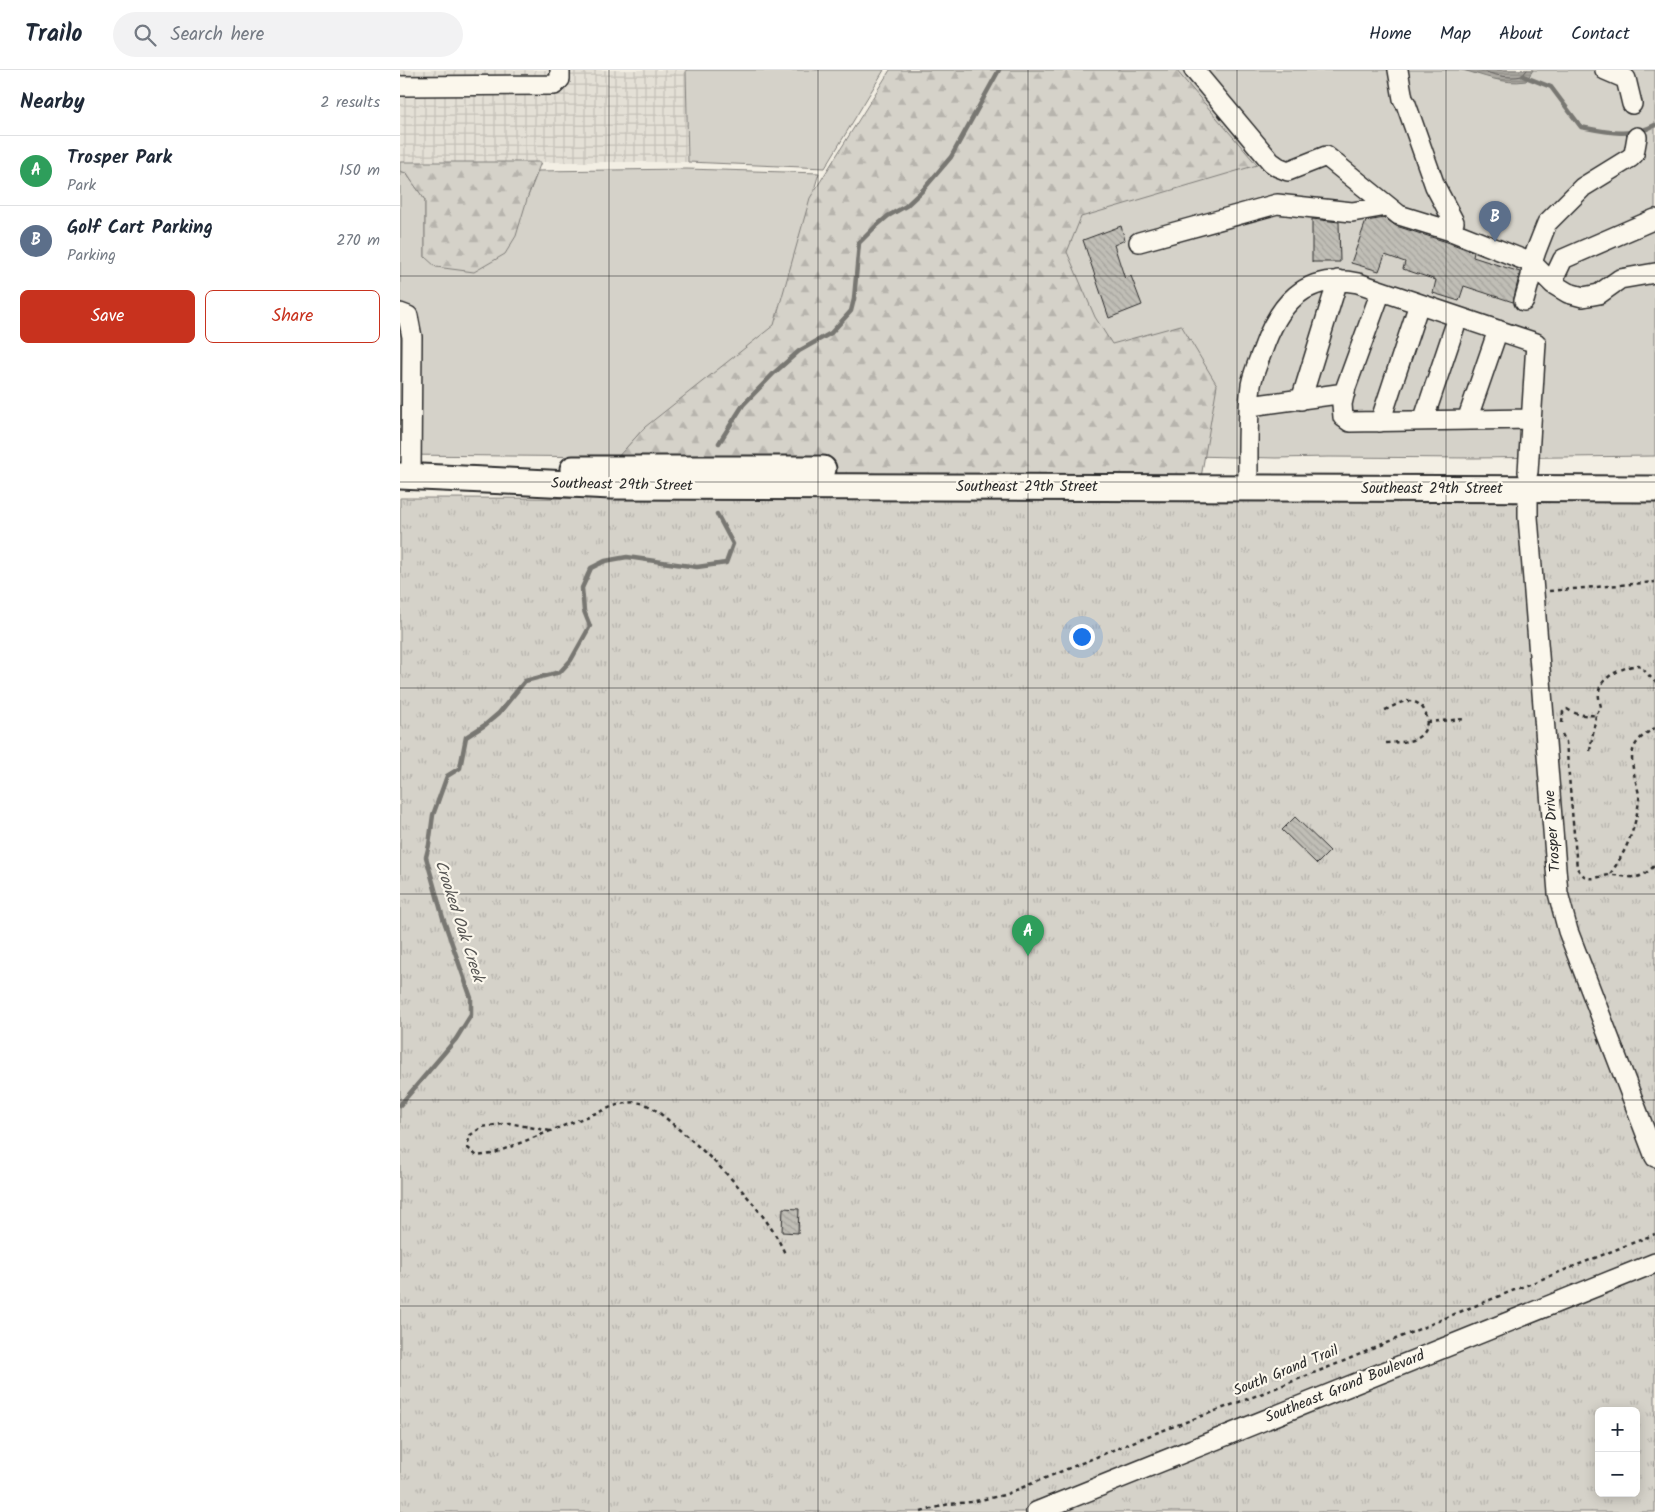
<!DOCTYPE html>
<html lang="en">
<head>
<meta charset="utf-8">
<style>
	:root { --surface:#fff; --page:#f2f2f3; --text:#1f2937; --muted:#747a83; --line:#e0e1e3; --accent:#c8321e }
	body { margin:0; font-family:Kalam,sans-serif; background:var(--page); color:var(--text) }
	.controls { position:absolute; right:15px; bottom:15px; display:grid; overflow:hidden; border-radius:8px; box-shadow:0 2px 12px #0003 }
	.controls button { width:45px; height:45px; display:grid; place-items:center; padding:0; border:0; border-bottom:1px solid var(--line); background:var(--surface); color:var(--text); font:25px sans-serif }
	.you { position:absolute; left:681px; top:566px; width:18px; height:18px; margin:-12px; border:4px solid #fff; border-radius:50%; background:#1a73e8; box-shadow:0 0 0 8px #1a73e833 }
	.badge { display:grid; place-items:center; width:32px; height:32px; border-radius:50%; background:var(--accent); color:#fff; font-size:16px; font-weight:700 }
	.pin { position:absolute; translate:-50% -41px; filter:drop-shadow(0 1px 2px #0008) }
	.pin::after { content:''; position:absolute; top:26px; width:18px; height:15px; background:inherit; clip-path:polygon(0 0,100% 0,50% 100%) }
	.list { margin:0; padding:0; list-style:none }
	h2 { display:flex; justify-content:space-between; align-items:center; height:65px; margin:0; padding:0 20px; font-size:21px }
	h2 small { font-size:16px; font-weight:400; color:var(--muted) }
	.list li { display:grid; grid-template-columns:32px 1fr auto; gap:15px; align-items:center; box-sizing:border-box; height:70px; padding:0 20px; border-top:1px solid var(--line) }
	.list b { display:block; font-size:19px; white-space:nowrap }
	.list p { margin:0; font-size:16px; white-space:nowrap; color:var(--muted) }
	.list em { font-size:16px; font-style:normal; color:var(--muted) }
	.actions { display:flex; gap:10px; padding:15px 20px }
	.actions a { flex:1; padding:11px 0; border:1px solid var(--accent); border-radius:8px; text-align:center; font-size:18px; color:var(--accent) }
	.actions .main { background:var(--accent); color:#fff }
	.icon { flex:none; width:28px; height:28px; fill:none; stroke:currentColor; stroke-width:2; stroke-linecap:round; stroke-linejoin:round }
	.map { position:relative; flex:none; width:1255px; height:1442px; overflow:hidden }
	header { display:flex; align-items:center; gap:30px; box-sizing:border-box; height:70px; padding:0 25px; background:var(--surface); border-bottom:1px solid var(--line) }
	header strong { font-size:24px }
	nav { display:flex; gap:28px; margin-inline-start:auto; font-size:18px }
	.search { width:350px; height:45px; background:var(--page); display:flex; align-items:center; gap:12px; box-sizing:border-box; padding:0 18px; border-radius:28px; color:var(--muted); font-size:19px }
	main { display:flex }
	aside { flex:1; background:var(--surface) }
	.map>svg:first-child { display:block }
	.industrial { fill:url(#industrial-grid) }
	.green { fill:#d5d2c9; stroke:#807e7a }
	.forest { fill:url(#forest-firs); stroke:#807e7a }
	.park { fill:url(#park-tufts); stroke:#807e7a; fill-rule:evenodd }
	.water { fill:url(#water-rules); stroke:#787772 }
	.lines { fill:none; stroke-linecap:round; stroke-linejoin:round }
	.shore { stroke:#5f5d5b; stroke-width:1 }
	.stream { stroke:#787772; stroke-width:4.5 }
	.building { fill:url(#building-back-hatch); stroke:#2b2b2b }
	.minor-casing { stroke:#2b2b2b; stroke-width:22 }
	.major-casing { stroke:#2b2b2b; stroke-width:29 }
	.path { stroke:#2b2b2b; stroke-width:2.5; stroke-dasharray:4 4; stroke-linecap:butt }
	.minor { stroke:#fbf7ec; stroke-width:19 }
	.major { stroke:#fbf7ec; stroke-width:25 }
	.grid { fill:none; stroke:#2b2b2b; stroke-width:1; stroke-opacity:0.55 }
	.labels { text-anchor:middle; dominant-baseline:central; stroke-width:4.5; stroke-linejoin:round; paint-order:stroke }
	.street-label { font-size:15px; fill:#2b2b2b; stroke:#fbf7ec }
	.water-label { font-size:16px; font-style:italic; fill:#585755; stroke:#fbf7ec }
</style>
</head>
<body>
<header>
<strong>Trailo</strong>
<div class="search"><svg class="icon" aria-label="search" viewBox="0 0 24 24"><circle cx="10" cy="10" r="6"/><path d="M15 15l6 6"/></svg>Search here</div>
<nav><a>Home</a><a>Map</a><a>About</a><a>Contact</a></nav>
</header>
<main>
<aside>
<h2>Nearby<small>2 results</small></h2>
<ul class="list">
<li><span class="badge" style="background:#2e9e5b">A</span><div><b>Trosper Park</b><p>Park</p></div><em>150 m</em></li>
<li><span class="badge" style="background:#5c6f8a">B</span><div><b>Golf Cart Parking</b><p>Parking</p></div><em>270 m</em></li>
</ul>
<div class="actions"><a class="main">Save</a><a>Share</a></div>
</aside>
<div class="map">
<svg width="1255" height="1442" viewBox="0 0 1255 1442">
	<defs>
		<pattern id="industrial-grid" width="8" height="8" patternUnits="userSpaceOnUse" patternTransform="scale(1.25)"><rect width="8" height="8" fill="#e4e0d6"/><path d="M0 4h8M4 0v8" fill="none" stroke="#c4c0b8"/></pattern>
		<pattern id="forest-firs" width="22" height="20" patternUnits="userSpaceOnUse" patternTransform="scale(1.25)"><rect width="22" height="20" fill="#d5d2c9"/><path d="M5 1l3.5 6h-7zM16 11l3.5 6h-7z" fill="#b7b4ad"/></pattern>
		<pattern id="park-tufts" width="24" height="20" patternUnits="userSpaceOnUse" patternTransform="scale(1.25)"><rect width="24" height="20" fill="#d5d2c9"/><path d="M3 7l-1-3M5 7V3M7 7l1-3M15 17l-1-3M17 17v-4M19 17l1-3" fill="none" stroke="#b7b4ad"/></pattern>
		<pattern id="water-rules" width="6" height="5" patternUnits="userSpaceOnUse" patternTransform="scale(1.25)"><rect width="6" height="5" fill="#aca9a2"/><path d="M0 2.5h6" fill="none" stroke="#8c8a84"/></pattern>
		<pattern id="building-back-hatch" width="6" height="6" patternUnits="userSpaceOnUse" patternTransform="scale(1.25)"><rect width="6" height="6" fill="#c0beb6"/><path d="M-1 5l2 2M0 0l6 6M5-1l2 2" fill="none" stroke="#a5a39d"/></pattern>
	</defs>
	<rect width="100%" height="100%" fill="#f3efe4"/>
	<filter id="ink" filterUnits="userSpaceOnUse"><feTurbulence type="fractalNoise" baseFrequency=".02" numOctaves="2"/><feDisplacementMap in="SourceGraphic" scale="10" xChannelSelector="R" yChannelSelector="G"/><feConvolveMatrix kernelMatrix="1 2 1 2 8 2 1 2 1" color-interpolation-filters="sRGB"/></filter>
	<g filter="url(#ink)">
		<!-- industrial -->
		<path class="industrial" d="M0,0H286L288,92H0Z"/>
		<!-- green -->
		<path class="green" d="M286,0H484L425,98L288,92Z
			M506,0H1255V386L1073,388L929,387L876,388L665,383L245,357L218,387L0,385V101L6,103L25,130V187L128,126L138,101L286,99L419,103L391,198Z"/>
		<!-- forest -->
		<path class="forest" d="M490,0H776L857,95L681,147L667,182L695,247L712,274L781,255L817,315L790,471L0,1442V773L121,494L245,357L374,255L410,128Z
			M0,92H141L128,126L116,166L105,184L74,202L36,197L25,187V130L6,103L0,101Z"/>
		<!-- park -->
		<path class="park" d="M0,428L1255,430V1442H0ZM1199,1341H1236V1423H1199Z"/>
		<!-- water -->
		<path class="water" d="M1062,0H1133L1126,11C1103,15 1084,5 1062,0Z"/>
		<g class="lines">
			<!-- shore -->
			<path class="shore" d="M1081,0C1093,5 1109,9 1122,6L1127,0"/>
			<!-- stream -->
			<path class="stream" d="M1123,6L1151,17L1181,57C1206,62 1232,68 1255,55
				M319,373L343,335L374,303L399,281L431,263L451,241L454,229L459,173L475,157L488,146L506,136L522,121L551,87L599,0
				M0,1035L56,969L71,945V928L43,848L26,787L29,775L33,745L47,706L60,698L66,667L85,655L99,643L125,611L160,602L171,590L190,556L184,541L182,518L191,498L205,491L227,487L297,497L326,493L333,474L317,444"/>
		</g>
		<!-- building -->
		<path class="building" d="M985,148L996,156L1047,172L1074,182L1073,187L1120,202L1113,232L1064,216L1059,231L1033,223L1036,210L1003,199L1005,192L985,185L979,201L951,193L966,151Z
			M912,149L939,152L940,192H912Z
			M721,156L725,170L714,175L725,209L731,206L742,235L709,248L683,170Z
			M895,747L930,781L917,794L882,760Z
			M383,1138L399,1139L398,1163L382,1162Z"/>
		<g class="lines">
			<!-- minor casing -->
			<g class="minor-casing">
				<path id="minor" d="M794,0L871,92L878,97L888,101L926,86L999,145L1051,161L1054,152L1035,116L1006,34L1003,29L998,0
					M1205,0L1226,9L1232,34
					M0,16L154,15L160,9V0
					M1051,161L1132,193L1153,214L1168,223L1183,227L1199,224L1220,209L1255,203
					M739,172L877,134L952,142L987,136
					M1149,210L1155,206L1163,189L1255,149
					M981,221L946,317L942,334L943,347L950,352L1131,349
					M1124,231L1131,206L1132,193L1136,181L1147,153L1183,117L1230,88L1234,84L1237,67
					M0,243L8,246L12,267L11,402
					M901,330L938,210
					M850,336L945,323
					M1067,350L1098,260
					M1023,351L1058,247
					M980,352L1019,234
					M848,418C848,384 847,348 851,315C853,304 858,292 862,282C878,235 904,202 958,213L1136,273L1128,402
					M1128,419V447L1158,823L1168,861L1255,1087
					M636,1442L1255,1193"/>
			</g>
			<!-- major casing -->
			<g class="major-casing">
				<path id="major" d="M173,399H423
					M0,406L211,416L1255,419"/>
			</g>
			<!-- path -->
			<path class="path" d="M1149,521L1255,512
				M985,640C992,637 1000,632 1007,631C1028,630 1034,658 1017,668C1008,673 996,672 986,673
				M1027,652L1066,649
				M1162,653L1163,642L1167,639C1176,645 1186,646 1196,645L1201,637C1200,632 1198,627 1199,621C1201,606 1226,596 1239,595L1255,612
				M1162,664L1166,672L1177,798C1189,816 1196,805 1212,805C1219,805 1228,808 1235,807C1243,807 1250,800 1255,795
				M1190,681L1196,645
				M1210,804C1226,782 1236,758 1239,730C1240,724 1237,718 1236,712C1229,684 1229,673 1255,658
				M150,1061L109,1053L82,1057L69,1066L68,1078L77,1086L92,1084L214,1036C226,1033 235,1030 247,1035C257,1040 267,1049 275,1056C312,1087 367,1140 385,1184
				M521,1442L549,1434L571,1432L604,1425L740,1369L858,1325L944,1291L1057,1243L1255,1164"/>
			<!-- minor -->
			<use href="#minor" class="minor"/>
			<!-- major -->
			<use href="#major" class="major"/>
		</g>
	</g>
	<!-- grid -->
	<path class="grid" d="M209,0V1442M418,0V1442M628,0V1442M837,0V1442M1046,0V1442M0,206H1255M0,412H1255M0,618H1255M0,824H1255M0,1030H1255M0,1236H1255"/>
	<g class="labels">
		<!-- street labels -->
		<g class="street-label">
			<text transform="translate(222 415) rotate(1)">Southeast 29th Street</text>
			<text x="627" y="417">Southeast 29th Street</text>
			<text x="1032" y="419">Southeast 29th Street</text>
			<text transform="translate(1153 761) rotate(-94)">Trosper Drive</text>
			<text transform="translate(886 1301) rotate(-22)">South Grand Trail</text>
			<text transform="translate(945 1317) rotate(-22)">Southeast Grand Boulevard</text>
		</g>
		<!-- water labels -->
		<g class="water-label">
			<text transform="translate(59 851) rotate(72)">Crooked Oak Creek</text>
		</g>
	</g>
</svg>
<div class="controls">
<button>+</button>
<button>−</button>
</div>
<div class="you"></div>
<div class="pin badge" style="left:628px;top:886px;background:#2e9e5b">A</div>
<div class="pin badge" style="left:1095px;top:172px;background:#5c6f8a">B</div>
</div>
</main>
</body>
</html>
